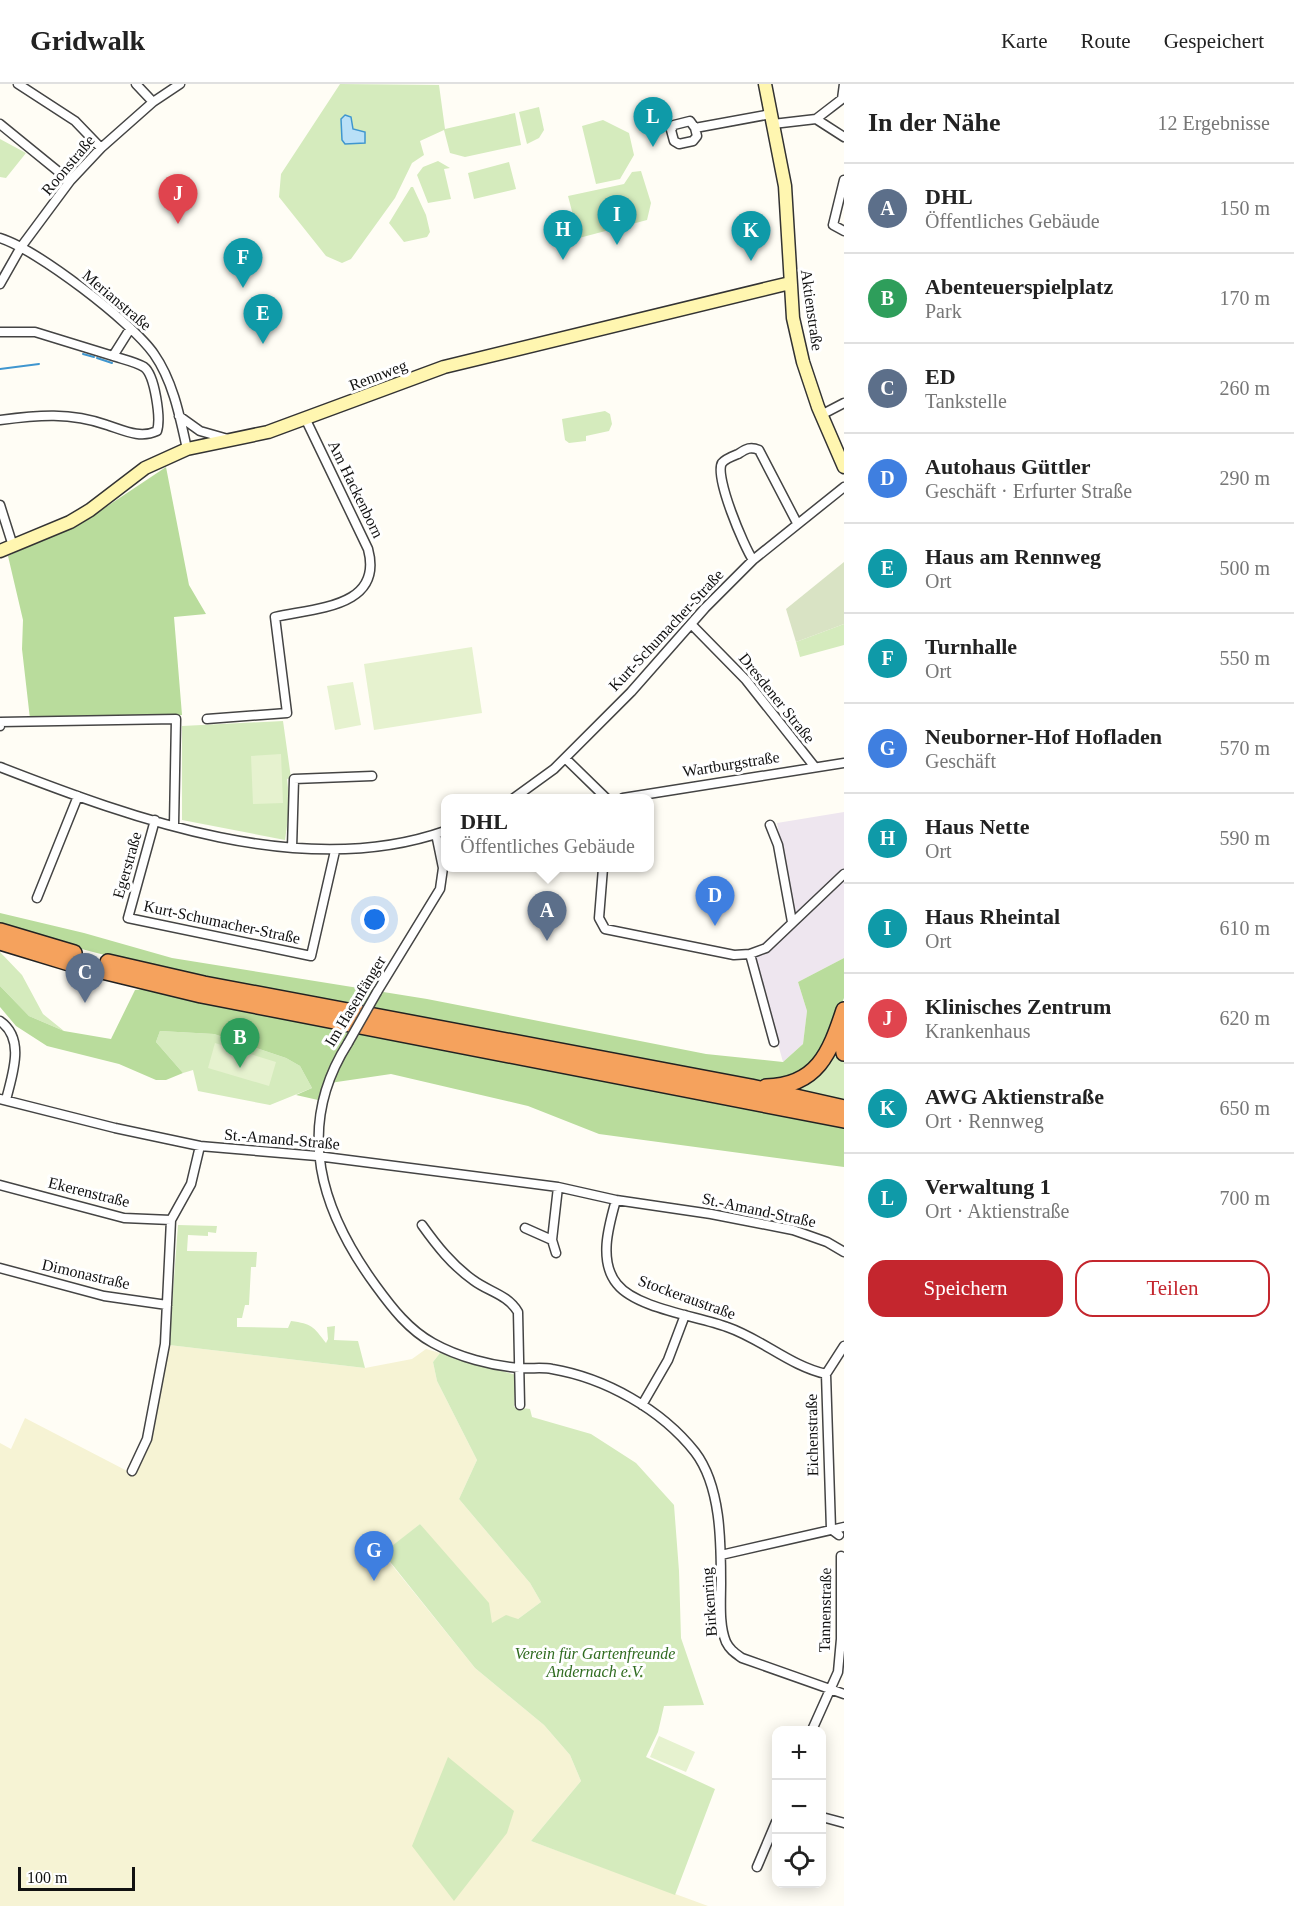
<!DOCTYPE html>
<html lang="de">
<head>
<meta charset="utf-8">
<style>
	:root { --surface:#fff; --page:#f6f6f6; --text:#222; --muted:#767676; --line:#e0e0e0; --accent:#c4262e }
	body { margin:0; font-family:"Times New Roman",serif; background:var(--page); color:var(--text) }
	.controls { position:absolute; right:18px; bottom:18px; display:grid; overflow:hidden; border-radius:12px; box-shadow:0 3px 15px #0003 }
	.controls button { width:54px; height:54px; display:grid; place-items:center; padding:0; border:0; border-bottom:2px solid var(--line); background:var(--surface); color:var(--text); font:30px sans-serif }
	.scale { position:absolute; left:18px; bottom:15px; width:117px; box-sizing:border-box; padding-left:6px; border:3px solid #111; border-top:0; font-size:16px; line-height:21px; white-space:nowrap; color:#111; -webkit-text-stroke:4px #fff; paint-order:stroke }
	.you { position:absolute; left:375px; top:836px; width:21px; height:21px; margin:-15px; border:4px solid #fff; border-radius:50%; background:#1a73e8; box-shadow:0 0 0 9px #1a73e833 }
	.badge { display:grid; place-items:center; width:39px; height:39px; border-radius:50%; background:var(--accent); color:#fff; font-size:20px; font-weight:700 }
	.pin { position:absolute; translate:-50% -50px; filter:drop-shadow(0 2px 3px #0008) }
	.pin::after { content:''; position:absolute; top:32px; width:21px; height:18px; background:inherit; clip-path:polygon(0 0,100% 0,50% 100%) }
	.popup { position:absolute; left:441px; top:710px; width:213px; height:78px; box-sizing:border-box; display:grid; place-content:center; border-radius:12px; background:var(--surface); filter:drop-shadow(0 2px 4px #0005); font-size:20px; white-space:nowrap; color:var(--muted) }
	.popup b { font-size:22px; color:var(--text) }
	.popup::after { content:''; position:absolute; left:50%; top:100%; margin-left:-12px; border:12px solid transparent; border-top-color:var(--surface) }
	.list { margin:0; padding:0; list-style:none }
	h2 { display:flex; justify-content:space-between; align-items:center; height:78px; margin:0; padding:0 24px; font-size:26px }
	h2 small { font-size:20px; font-weight:400; color:var(--muted) }
	.list li { display:grid; grid-template-columns:39px 1fr auto; gap:18px; align-items:center; box-sizing:border-box; height:90px; padding:0 24px; border-top:2px solid var(--line) }
	.list b { display:block; font-size:22px; white-space:nowrap }
	.list p { margin:0; font-size:20px; white-space:nowrap; color:var(--muted) }
	.list em { font-size:20px; font-style:normal; color:var(--muted) }
	.actions { display:flex; gap:12px; padding:18px 24px }
	.actions a { flex:1; padding:14px 0; border:2px solid var(--accent); border-radius:18px; text-align:center; font-size:21px; color:var(--accent) }
	.actions .main { background:var(--accent); color:#fff }
	.icon { flex:none; width:33px; height:33px; fill:none; stroke:currentColor; stroke-width:2; stroke-linecap:round; stroke-linejoin:round }
	.map { position:relative; flex:none; width:844px; height:1822px; overflow:hidden }
	header { display:flex; align-items:center; gap:36px; box-sizing:border-box; height:84px; padding:0 30px; background:var(--surface); border-bottom:2px solid var(--line) }
	header strong { font-size:28px }
	nav { display:flex; gap:33px; margin-inline-start:auto; font-size:21px }
	main { display:flex }
	aside { flex:1; background:var(--surface) }
	.map>svg:first-child { display:block }
	.industrial { fill:#eee6ef }
	.farmland { fill:#f6f3d4 }
	.green { fill:#d5ebbd }
	.forest { fill:#b9dc9c }
	.cemetery { fill:#d9e3c4 }
	.pitch { fill:#e6f2cf }
	.water { fill:#b9e0f7; stroke:#3f96cf; stroke-width:1.5 }
	.lines { fill:none; stroke-linecap:round; stroke-linejoin:round }
	.stream { stroke:#3f96cf; stroke-width:2 }
	.street-casing { stroke:#444; stroke-width:11 }
	.secondary-casing { stroke:#333; stroke-width:15 }
	.highway-casing { stroke:#222; stroke-width:18 }
	.street { stroke:#fff; stroke-width:8 }
	.secondary { stroke:#fff6b0; stroke-width:12 }
	.highway { stroke:#f5a25d; stroke-width:15 }
	.street-bridge-casing { stroke:#444; stroke-width:11; stroke-linecap:butt }
	.street-bridge { stroke:#fff; stroke-width:8 }
	.labels { text-anchor:middle; dominant-baseline:central; stroke-width:6; stroke-linejoin:round; paint-order:stroke }
	.street-label { font-size:16px; fill:#111; stroke:#fff }
	.park-label { font-size:16px; font-style:italic; fill:#2f6b1f; stroke:#fff }
</style>
</head>
<body>
<header>
<strong>Gridwalk</strong>
<nav><a>Karte</a><a>Route</a><a>Gespeichert</a></nav>
</header>
<main>
<div class="map">
<svg width="844" height="1822" viewBox="0 0 844 1822">
	<rect width="100%" height="100%" fill="#fffdf5"/>
	<!-- industrial -->
	<path class="industrial" d="M844,728V874L798,898L807,927L803,960L783,978L754,873L757,864L794,830L777,739Z"/>
	<!-- farmland -->
	<path class="farmland" d="M169,1261L365,1284L412,1275L426,1265L440,1269L433,1278L437,1297L477,1376L459,1415L530,1499L541,1518L518,1535L492,1540L420,1440L383,1470L475,1584L544,1641L570,1671L581,1697L531,1757L708,1822H0V1359L11,1365L25,1334L133,1390L159,1311Z"/>
	<!-- green -->
	<path class="green" d="M340,0L439,1L445,45L515,29L521,61L465,73L450,69L444,46L420,57L424,71L412,79L395,114L351,175L342,179L326,172L279,113L281,90Z
		M539,23L544,46L539,54L527,60L519,28Z
		M603,36L629,49L634,71L620,95L596,100L582,42Z
		M0,55L26,69L6,94L0,93Z
		M438,77L450,84L444,85L451,115L428,119L417,91L423,83Z
		M509,78L516,105L474,115L468,89Z
		M641,87L651,119L647,136L579,154L568,112L624,100L632,88Z
		M411,103H413L426,131L430,148L427,153L404,158L389,139Z
		M605,327L610,330L612,340L609,347L586,352V357L569,359L565,356L562,335Z
		M844,540V561L800,573L796,558Z
		M283,637L291,694L287,695L290,721L285,756L182,736V642Z
		M0,868L22,891L43,930L64,947L29,932L0,902Z
		M160,947L214,950L286,974L300,982L312,1004L270,1021L198,1007L193,986L183,989L156,958Z
		M831,965H839L844,977V1017L789,1006Z
		M178,1141L217,1142L216,1149L208,1148V1152L188,1151L187,1167L257,1168L256,1183H251L249,1221H245L242,1234H237V1243L288,1244L291,1237C312,1240 313,1242 326,1259L328,1255L327,1243L335,1242L334,1256L358,1257L365,1284L169,1261Z
		M440,1269L516,1291L514,1323L530,1325L532,1333L591,1350L636,1379L674,1421L679,1487L681,1554L704,1621L664,1622L658,1648L646,1673L715,1705L675,1811L531,1757L581,1697L570,1671L544,1641L475,1584L383,1469L420,1440L489,1519L492,1539L506,1531L518,1535L541,1518L530,1499L459,1415L477,1376L437,1297L433,1278Z
		M448,1673L514,1727L507,1749L454,1817L412,1762Z"/>
	<!-- forest -->
	<path class="forest" d="M166,383L189,501L206,530L174,533L182,631L30,635L22,565L23,536L8,472L88,435Z
		M0,829L84,849L172,874L427,915L706,970L783,978L803,960L807,927L798,898L844,874V914L826,961L797,995L762,999L170,888L20,849L0,842Z
		M0,902L29,932L64,947L111,955L135,906L155,904L844,1042V1083L599,1050L528,1022L391,990L323,1000L318,1016L296,1011L312,1004L300,982L286,974L214,950L160,947L156,958L183,989L166,996H156L119,980L47,962L16,942L0,923Z"/>
	<!-- cemetery -->
	<path class="cemetery" d="M844,478V540L796,558L786,525Z"/>
	<!-- pitch -->
	<path class="pitch" d="M472,563L482,629L374,646L364,580Z
		M353,598L361,641L335,646L327,602Z
		M281,670L283,719L253,720L251,672Z
		M215,959L276,978L269,1002L208,984Z
		M659,1652L695,1668L686,1688L650,1673Z"/>
	<!-- water -->
	<path class="water" d="M345,31L351,33L353,45L365,48V59L345,60L342,56L341,35Z"/>
	<g class="lines">
		<!-- stream -->
		<path class="stream" d="M83,270L94,273
			M97,274L112,279
			M0,285L39,280"/>
		<!-- street casing -->
		<g class="street-casing">
			<path id="street" d="M18,0L75,37L101,64
				M136,0L153,18
				M816,35L844,53
				M0,40L70,97
				M773,40L816,35L842,15L844,0
				M695,44L697,52L693,57L679,60L674,57L671,46L674,41L690,37L695,44L771,30
				M844,96L833,141L844,147
				M0,154C36,165 132,238 154,270C173,297 180,333 187,365
				M0,200L21,163L70,97L101,64L153,18L180,0
				M0,248H35L113,272L130,245
				M821,331L844,319
				M179,332L200,347L228,355
				M0,336C38,331 70,328 107,341C123,346 140,355 157,347C161,335 155,291 144,283C136,278 122,275 113,272
				M0,421L13,462
				M753,476C744,463 714,392 722,379C725,375 733,372 738,370C746,365 750,362 759,366L797,439
				M691,540L746,596L814,682
				M207,635L287,629L275,533C314,524 384,524 368,465L306,336
				M0,642V638L176,635L174,741
				M565,674L606,714
				M0,683C134,735 303,797 445,747
				M514,714L554,685L631,608L705,524L753,476L844,403
				M623,714L844,679
				M155,736L128,834L311,872L335,767
				M770,741L778,761L792,838
				M292,764L294,695L372,692
				M603,784L599,834L605,845L734,871L750,870L766,864L844,790
				M37,814L78,712
				M750,870L774,958
				M377,908L440,805L443,784L436,750
				M0,937C26,955 12,991 6,1016
				M348,959C294,1044 321,1127 376,1202C392,1224 409,1246 433,1259C458,1273 492,1282 520,1284C531,1285 542,1283 552,1285C605,1294 661,1325 695,1368C721,1402 721,1458 721,1499C721,1518 719,1541 726,1558C730,1566 735,1569 742,1574L844,1610
				M0,1015L115,1044L200,1062L317,1072L558,1103L616,1116L711,1130L793,1146L827,1158L844,1168
				M0,1101L124,1134L171,1136
				M616,1116C609,1141 598,1177 617,1200C637,1225 698,1232 727,1243C762,1255 790,1282 826,1290
				M422,1141C437,1162 452,1181 473,1196C489,1208 507,1210 518,1228L520,1321
				M525,1144L552,1156
				M556,1169L552,1156L558,1103
				M0,1184L104,1212L167,1221
				M642,1321L668,1276L685,1231
				M132,1387L147,1355L165,1260L171,1136L191,1100L200,1062
				M839,1451L831,1445L826,1290L844,1262
				M721,1471L844,1443
				M812,1646L838,1588L841,1555V1472
				M822,1733L844,1739
				M757,1783L776,1738"/>
		</g>
		<!-- secondary casing -->
		<g class="secondary-casing">
			<path id="secondary" d="M765,0L785,102L793,234L803,278L818,323L844,383
				M0,467L70,438L90,426L145,384L187,365L268,348L444,283L790,199"/>
		</g>
		<!-- highway casing -->
		<g class="highway-casing">
			<path id="highway" d="M0,847L74,869
				M0,858L69,879L201,911L844,1036
				M108,878L204,900L751,1003L844,1024
				M840,940L844,969
				M766,1003C817,1002 830,969 844,926"/>
		</g>
		<!-- street -->
		<use href="#street" class="street"/>
		<!-- secondary -->
		<use href="#secondary" class="secondary"/>
		<!-- highway -->
		<use href="#highway" class="highway"/>
		<!-- street-bridge casing -->
		<g class="street-bridge-casing">
			<path id="street-bridge" d="M348,959L377,908"/>
		</g>
		<!-- street-bridge -->
		<use href="#street-bridge" class="street-bridge"/>
	</g>
	<g class="labels">
		<!-- street labels -->
		<g class="street-label">
			<text transform="translate(68 81) rotate(-50)">Roonstraße</text>
			<text transform="translate(117 216) rotate(40)">Merianstraße</text>
			<text transform="translate(812 226) rotate(82)">Aktienstraße</text>
			<text transform="translate(378 291) rotate(-21)">Rennweg</text>
			<text transform="translate(356 405) rotate(64)">Am Hackenborn</text>
			<text transform="translate(666 546) rotate(-47)">Kurt-Schumacher-Straße</text>
			<text transform="translate(777 614) rotate(51)">Dresdener Straße</text>
			<text transform="translate(731 680) rotate(-9)">Wartburgstraße</text>
			<text transform="translate(127 781) rotate(-74)">Egerstraße</text>
			<text transform="translate(222 838) rotate(12)">Kurt-Schumacher-Straße</text>
			<text transform="translate(355 917) rotate(-59)">Im Hasenfänger</text>
			<text transform="translate(282 1055) rotate(5)">St.-Amand-Straße</text>
			<text transform="translate(89 1108) rotate(14)">Ekerenstraße</text>
			<text transform="translate(759 1126) rotate(12)">St.-Amand-Straße</text>
			<text transform="translate(86 1190) rotate(13)">Dimonastraße</text>
			<text transform="translate(687 1213) rotate(20)">Stockeraustraße</text>
			<text transform="translate(812 1351) rotate(-91)">Eichenstraße</text>
			<text transform="translate(709 1518) rotate(-94)">Birkenring</text>
			<text transform="translate(825 1526) rotate(-89)">Tannenstraße</text>
		</g>
		<!-- park labels -->
		<g class="park-label">
			<text x="595" y="1569">Verein für Gartenfreunde<tspan x="595" dy="18">Andernach e.V.</tspan></text>
		</g>
	</g>
</svg>
<div class="controls">
<button>+</button>
<button>−</button>
<button><svg class="icon" aria-label="locate" viewBox="0 0 24 24"><circle cx="12" cy="12" r="6"/><path d="M12 2v4M12 18v4M2 12h4M18 12h4"/></svg></button>
</div>
<div class="scale">100 m</div>
<div class="you"></div>
<div class="pin badge" style="left:547px;top:857px;background:#5c6f8a">A</div>
<div class="popup"><b>DHL</b>Öffentliches Gebäude</div>
<div class="pin badge" style="left:240px;top:984px;background:#2e9e5b">B</div>
<div class="pin badge" style="left:85px;top:919px;background:#5c6f8a">C</div>
<div class="pin badge" style="left:715px;top:842px;background:#3f7fe0">D</div>
<div class="pin badge" style="left:263px;top:260px;background:#0f9aa8">E</div>
<div class="pin badge" style="left:243px;top:204px;background:#0f9aa8">F</div>
<div class="pin badge" style="left:374px;top:1497px;background:#3f7fe0">G</div>
<div class="pin badge" style="left:563px;top:176px;background:#0f9aa8">H</div>
<div class="pin badge" style="left:617px;top:161px;background:#0f9aa8">I</div>
<div class="pin badge" style="left:178px;top:140px;background:#e0444e">J</div>
<div class="pin badge" style="left:751px;top:177px;background:#0f9aa8">K</div>
<div class="pin badge" style="left:653px;top:63px;background:#0f9aa8">L</div>
</div>
<aside>
<h2>In der Nähe<small>12 Ergebnisse</small></h2>
<ul class="list">
<li><span class="badge" style="background:#5c6f8a">A</span><div><b>DHL</b><p>Öffentliches Gebäude</p></div><em>150 m</em></li>
<li><span class="badge" style="background:#2e9e5b">B</span><div><b>Abenteuerspielplatz</b><p>Park</p></div><em>170 m</em></li>
<li><span class="badge" style="background:#5c6f8a">C</span><div><b>ED</b><p>Tankstelle</p></div><em>260 m</em></li>
<li><span class="badge" style="background:#3f7fe0">D</span><div><b>Autohaus Güttler</b><p>Geschäft · Erfurter Straße</p></div><em>290 m</em></li>
<li><span class="badge" style="background:#0f9aa8">E</span><div><b>Haus am Rennweg</b><p>Ort</p></div><em>500 m</em></li>
<li><span class="badge" style="background:#0f9aa8">F</span><div><b>Turnhalle</b><p>Ort</p></div><em>550 m</em></li>
<li><span class="badge" style="background:#3f7fe0">G</span><div><b>Neuborner-Hof Hofladen</b><p>Geschäft</p></div><em>570 m</em></li>
<li><span class="badge" style="background:#0f9aa8">H</span><div><b>Haus Nette</b><p>Ort</p></div><em>590 m</em></li>
<li><span class="badge" style="background:#0f9aa8">I</span><div><b>Haus Rheintal</b><p>Ort</p></div><em>610 m</em></li>
<li><span class="badge" style="background:#e0444e">J</span><div><b>Klinisches Zentrum</b><p>Krankenhaus</p></div><em>620 m</em></li>
<li><span class="badge" style="background:#0f9aa8">K</span><div><b>AWG Aktienstraße</b><p>Ort · Rennweg</p></div><em>650 m</em></li>
<li><span class="badge" style="background:#0f9aa8">L</span><div><b>Verwaltung 1</b><p>Ort · Aktienstraße</p></div><em>700 m</em></li>
</ul>
<div class="actions"><a class="main">Speichern</a><a>Teilen</a></div>
</aside>
</main>
</body>
</html>
